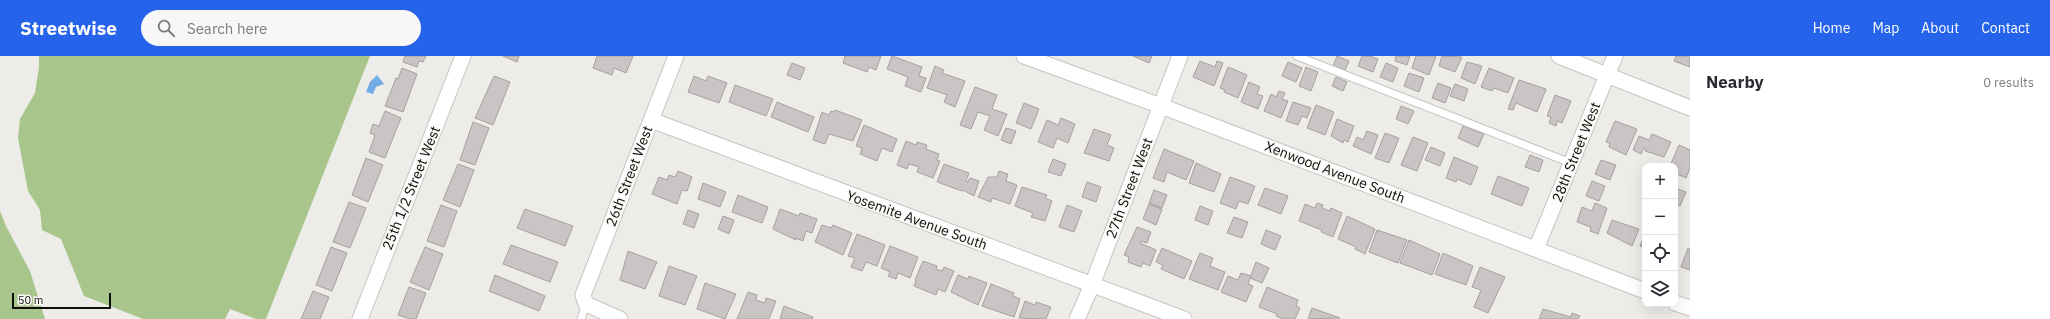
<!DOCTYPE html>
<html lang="en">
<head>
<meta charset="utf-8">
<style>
	:root { --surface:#fff; --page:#f7f7f7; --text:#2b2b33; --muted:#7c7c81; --line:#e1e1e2; --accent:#2563eb }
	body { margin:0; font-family:"IBM Plex Sans",sans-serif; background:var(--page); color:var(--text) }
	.controls { position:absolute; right:12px; bottom:12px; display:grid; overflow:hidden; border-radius:8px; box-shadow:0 4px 16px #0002 }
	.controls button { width:36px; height:36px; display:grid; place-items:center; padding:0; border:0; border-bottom:1px solid var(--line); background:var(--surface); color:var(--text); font:20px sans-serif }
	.scale { position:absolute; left:12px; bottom:10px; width:99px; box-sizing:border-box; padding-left:4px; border:2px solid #0c0c0b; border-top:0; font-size:11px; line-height:14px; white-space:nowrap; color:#0c0c0b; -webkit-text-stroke:3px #fbf9f6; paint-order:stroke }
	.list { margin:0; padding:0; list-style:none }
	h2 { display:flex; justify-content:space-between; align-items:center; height:52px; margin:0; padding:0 16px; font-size:17px }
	h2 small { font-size:13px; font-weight:400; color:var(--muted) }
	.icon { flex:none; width:22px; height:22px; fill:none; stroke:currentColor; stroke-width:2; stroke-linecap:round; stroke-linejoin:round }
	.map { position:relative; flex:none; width:1690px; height:263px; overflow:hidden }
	header { display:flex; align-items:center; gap:24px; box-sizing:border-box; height:56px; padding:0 20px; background:var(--accent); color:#fff }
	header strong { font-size:19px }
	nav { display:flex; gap:22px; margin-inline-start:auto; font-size:14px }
	.search { width:280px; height:36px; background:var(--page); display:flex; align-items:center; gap:10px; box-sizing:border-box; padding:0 14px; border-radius:22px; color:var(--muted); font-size:15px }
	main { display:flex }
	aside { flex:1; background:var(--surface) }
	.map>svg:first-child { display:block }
	.green { fill:#a8c58b }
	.water { fill:#72abe6 }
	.building { fill:#c8c5c4; stroke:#a5a1a1 }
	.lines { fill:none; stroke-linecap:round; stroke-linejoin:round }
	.service-casing { stroke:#c7c5c2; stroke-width:9 }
	.minor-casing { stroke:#c7c5c2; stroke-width:17 }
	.service { stroke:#fff; stroke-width:7 }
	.minor { stroke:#fff; stroke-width:15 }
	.labels { text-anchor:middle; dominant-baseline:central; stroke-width:3; stroke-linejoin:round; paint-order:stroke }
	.street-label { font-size:14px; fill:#0c0c0b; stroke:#fbf9f6 }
</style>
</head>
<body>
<header>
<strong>Streetwise</strong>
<div class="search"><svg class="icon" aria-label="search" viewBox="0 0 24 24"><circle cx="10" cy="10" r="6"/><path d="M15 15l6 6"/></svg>Search here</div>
<nav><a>Home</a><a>Map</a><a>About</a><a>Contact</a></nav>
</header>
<main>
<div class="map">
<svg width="1690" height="263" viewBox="0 0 1690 263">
	<rect width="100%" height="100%" fill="#eeece9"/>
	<!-- green -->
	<path class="green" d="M39,0H370L266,263H256L230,253L225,263H143L84,240L61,183L42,174L40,154L28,135L18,82L20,63L35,37L39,11Z
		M0,155L6,170L30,215L45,263H0Z"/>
	<!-- water -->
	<path class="water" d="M377,19L384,28L376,31L373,38L366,36L370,26Z"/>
	<!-- building -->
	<path class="building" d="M405,0H426L423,6L419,5L417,11L403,6Z
		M503,0H519L517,6Z
		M597,0H633L626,17L614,12L612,19L593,12Z
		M845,0H881L876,14L869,11L867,16L843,7Z
		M892,0L922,11L919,20L926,22L921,36L905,30L908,21L887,13Z
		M1133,0H1152L1149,7Z
		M1337,0L1349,5L1345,14L1333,10Z
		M1362,0H1370L1378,3L1373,16L1358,10Z
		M1396,0H1410L1407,9L1395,5Z
		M1416,0H1436L1429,19L1412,12Z
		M1442,0L1462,1L1455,16L1439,10Z
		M1676,0H1690V11L1674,5Z
		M1200,5L1215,11L1217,5L1223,7L1214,30L1193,21Z
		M1288,6L1302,12L1296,26L1282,20Z
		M1467,6L1482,10L1475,28L1461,22Z
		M792,7L805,12L800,24L787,19Z
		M1386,7L1398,12L1393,26L1380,21Z
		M935,10L944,14L942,17L965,25L955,51L944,46L947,39L927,32Z
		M1228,11L1247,19L1238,42L1224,36L1225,34L1220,32Z
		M1306,11L1318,16L1311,35L1299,30Z
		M402,12L417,18L403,56L385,50L396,22L398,23Z
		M1489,12L1514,22L1508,37L1494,32L1492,35L1481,31Z
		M1409,17L1424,22L1419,36L1404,30Z
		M494,20L510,26L493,69L475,62Z
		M694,20L706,25L708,20L727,27L719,47L688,36Z
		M1336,21L1347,26L1343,35L1332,30Z
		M1519,24L1546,33L1537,56L1516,47L1513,54L1508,53Z
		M1249,26L1260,31L1257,38L1263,40L1258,53L1241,46Z
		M1438,27L1451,32L1445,47L1432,42Z
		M1455,28L1468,33L1464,45L1450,40Z
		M735,29L773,43L766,60L729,46Z
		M975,31L997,39L992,53L1007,58L998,80L984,74L990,60L978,56L971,73L960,69Z
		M1279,35L1285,37L1282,43L1288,45L1281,62L1264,55L1271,38L1276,41Z
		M1555,39L1571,45L1562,67L1557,65L1556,70L1549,67L1551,61L1547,60Z
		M777,46L814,61L808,76L771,61Z
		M1293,46L1311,52L1307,62L1302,60L1298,69L1286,65Z
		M1024,47L1039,53L1031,73L1016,67Z
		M1316,49L1334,56L1325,79L1307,72Z
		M1401,50L1414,55L1408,68L1396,63Z
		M835,54L862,64L853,85L829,78L825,88L813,84L822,56L829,59L831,55L834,56Z
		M385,55L401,62L385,102L369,96L375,79L370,77L373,68L379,70Z
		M1061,62L1075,68L1068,87L1057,82L1053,92L1038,86L1047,64L1058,69Z
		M1337,63L1354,70L1348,86L1344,84L1343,87L1331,80Z
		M1615,65L1637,73L1626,99L1609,91L1610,87L1606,86Z
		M473,66L489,72L475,109L460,104Z
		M864,69L897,83L892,96L882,92L877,105L860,98L862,92L856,90Z
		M1463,70L1484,78L1478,91L1458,82Z
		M1006,72L1016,75L1011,88L1001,84Z
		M1094,73L1111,79L1107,89L1114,92L1109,105L1084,97Z
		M1367,75L1378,79L1371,98L1353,90L1357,81L1363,84Z
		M1385,77L1399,82L1389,107L1375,102Z
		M1652,78L1671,86L1664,101L1645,95L1646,93L1644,92L1641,98L1633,94L1639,80L1649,84Z
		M1413,81L1428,87L1417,115L1401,109Z
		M906,85L916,89L917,86L927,89L926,93L939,98L937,104L940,105L933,122L917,116L919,111L909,108L907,113L897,109Z
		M1679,89L1690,94V112L1686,122L1675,117V110H1670Z
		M1431,91L1445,97L1440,110L1425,104Z
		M1164,93L1194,105L1186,124L1167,116L1164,126L1153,122Z
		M1530,99L1543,104L1539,116L1525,111Z
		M1454,101L1478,111L1471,129L1457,123L1456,126L1446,122Z
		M366,102L383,109L368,146L352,139Z
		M1053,103L1066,108L1061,120L1048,116Z
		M1601,104L1616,109L1610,124L1595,118Z
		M1196,107L1221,118L1214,136L1189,127Z
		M458,108L474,114L460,151L443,144Z
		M944,108L969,117L966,125L968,126L970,122L979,125L974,140L963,134L962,135L937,126Z
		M678,115L692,121L687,135L682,134L677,148L652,138L659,121L667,124L669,119L675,121Z
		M999,115L1008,118L1006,125L1017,129L1010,148L992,142L991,146L978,141L988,121H997Z
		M1498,120L1529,132L1522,150L1491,138Z
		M1230,121L1255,130L1248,148L1239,145L1236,153L1220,147Z
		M1592,125L1605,130L1599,145L1586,140Z
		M1087,126L1101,131L1096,146L1082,141Z
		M703,127L726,136L720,151L698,143Z
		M1022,131L1047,139L1045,142L1052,145L1045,165L1031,161L1033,157L1015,150Z
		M1265,132L1288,140L1281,158L1258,149Z
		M1675,132L1686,136L1680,150L1675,148Z
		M1154,134L1167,139L1162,152L1149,147Z
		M738,139L768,151L762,167L732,156Z
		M349,146L366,152L350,192L333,186Z
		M1317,147L1323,149L1322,152L1330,155L1331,152L1342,157L1333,181L1321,176L1322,174L1299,165L1305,148L1315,152Z
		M1595,147L1607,152L1598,178L1590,175L1591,171L1577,166L1582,151L1592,155Z
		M1149,148L1162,153L1156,169L1143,163Z
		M441,149L457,155L444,191L427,185Z
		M1067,149L1082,155L1074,176L1059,171Z
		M1200,150L1213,155L1208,169L1195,164Z
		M525,153L573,170L565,190L517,172Z
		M780,153L799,160L800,157L817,163L812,177L806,175L803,185L796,182V184L773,173Z
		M688,154L699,158L694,172L683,168Z
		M723,160L734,164L729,178L718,173Z
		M1347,160L1375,173L1365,198L1355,193L1356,191L1338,183Z
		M1234,161L1248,166L1242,182L1227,177Z
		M1612,164L1639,173L1632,190L1607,177Z
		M822,169L831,172L833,169L852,177L843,199L815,186Z
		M1137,171L1151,176L1147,187L1141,185L1140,187L1156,194L1150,210L1143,207L1141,211L1128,206L1129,201L1124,199Z
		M1266,174L1281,180L1275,194L1261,188Z
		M1377,174L1407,184L1398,207L1369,196Z
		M1645,177V192L1640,190Z
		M857,178L885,189L877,210L866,206L862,215L851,211L855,202L848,200Z
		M1409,184L1440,198L1432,219L1400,207Z
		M511,189L558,206L550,226L503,208Z
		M890,190L918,201L910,222L898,217L896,223L888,220L890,216L881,212Z
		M331,191L347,197L332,235L316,229Z
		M425,191L443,198L429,234L410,226Z
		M1162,192L1192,205L1184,223L1161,213L1163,209L1156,206Z
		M1688,192L1690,193V214L1681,211Z
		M628,195L657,206L645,233L620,224Z
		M1200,197L1213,202L1210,210L1225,216L1218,234L1189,223Z
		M1443,197L1473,210L1466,229L1435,218Z
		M923,205L937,210L936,213L942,215L944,211L954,215L945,236L938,233L936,239L914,230L916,225L915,224Z
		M1256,206L1269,212L1262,227L1250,222Z
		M669,210L697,220L685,249L659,240Z
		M1480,211L1505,221L1488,257L1474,251L1481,234L1472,231Z
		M1241,217L1251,220L1248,228L1253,230L1246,246L1221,236L1228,220L1238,224Z
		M495,219L545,240L539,255L489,235Z
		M958,219L968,223L969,220L987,227L978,249L951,236Z
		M705,227L736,238L725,263L697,253Z
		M991,228L1014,237L1013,240L1020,243L1014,261L982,250Z
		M409,231L426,237L416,263H410L398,259Z
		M1267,231L1298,244L1296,250L1300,252L1295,263H1283L1276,260L1277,258L1259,251Z
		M313,235L329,241L320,263H301Z
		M748,236L757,239L756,244L765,247L766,242L776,245L769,263H737Z
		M1025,245L1035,249L1036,246L1051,251L1046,263L1019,262Z
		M784,250L813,261L812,263H780Z
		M1312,252L1340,262L1308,263Z
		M1543,253L1571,261L1572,257L1580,260L1578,263H1539Z"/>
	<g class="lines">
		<!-- service casing -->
		<g class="service-casing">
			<path id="service" d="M1297,0L1571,107
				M581,263L586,248"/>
		</g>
		<!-- minor casing -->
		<g class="minor-casing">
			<path id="minor" d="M1024,0L1161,50L1645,235
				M1559,0L1690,52
				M651,64L1184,263
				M1536,193L1615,0
				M1675,247L1690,252
				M360,263L463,0
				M620,263L586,248L583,239L676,0
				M1077,263L1092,229L1180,0"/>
		</g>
		<!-- service -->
		<use href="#service" class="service"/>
		<!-- minor -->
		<use href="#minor" class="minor"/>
	</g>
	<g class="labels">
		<!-- street labels -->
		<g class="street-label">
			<text transform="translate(1576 96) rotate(-68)">28th Street West</text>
			<text transform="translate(1335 116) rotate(21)">Xenwood Avenue South</text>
			<text transform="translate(629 120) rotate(-69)">26th Street West</text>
			<text transform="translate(411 132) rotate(-68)">25th 1/2 Street West</text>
			<text transform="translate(1129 132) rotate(-69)">27th Street West</text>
			<text transform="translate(917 164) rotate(20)">Yosemite Avenue South</text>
		</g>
	</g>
</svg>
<div class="controls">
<button>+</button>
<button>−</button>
<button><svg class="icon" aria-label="locate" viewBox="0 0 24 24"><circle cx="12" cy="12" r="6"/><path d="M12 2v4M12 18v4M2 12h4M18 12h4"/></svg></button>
<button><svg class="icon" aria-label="layers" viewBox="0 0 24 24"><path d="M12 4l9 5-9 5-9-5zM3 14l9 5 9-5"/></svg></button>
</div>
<div class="scale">50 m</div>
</div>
<aside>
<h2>Nearby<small>0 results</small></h2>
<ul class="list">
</ul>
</aside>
</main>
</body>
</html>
